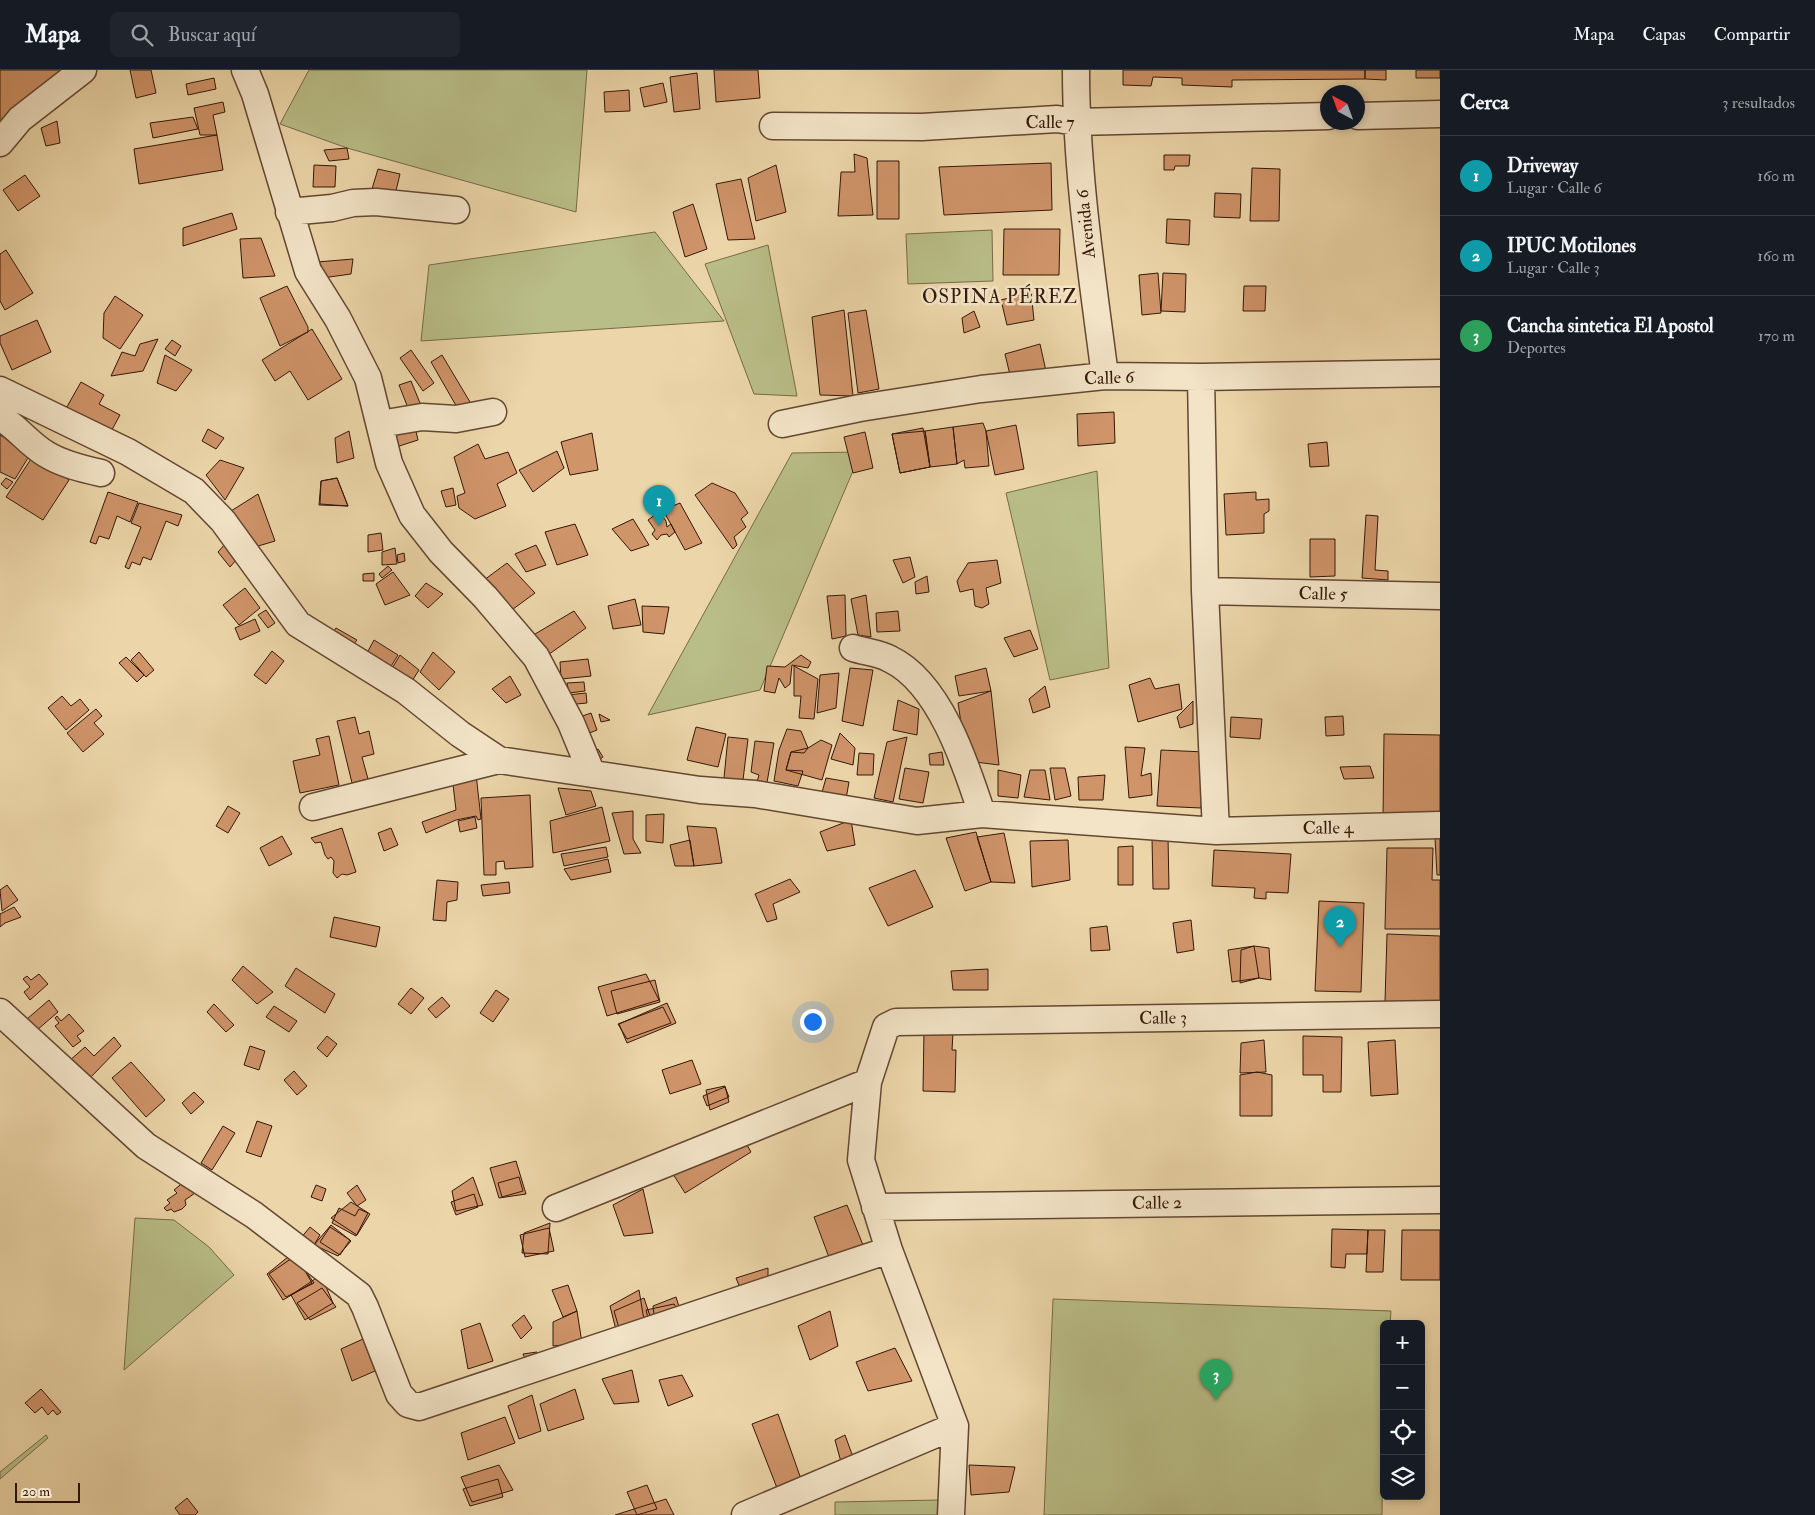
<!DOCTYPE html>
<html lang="es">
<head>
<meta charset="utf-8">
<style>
	:root { --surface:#171b24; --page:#20242c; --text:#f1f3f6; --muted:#9ea1a6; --line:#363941; --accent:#c59692 }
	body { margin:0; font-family:"IM FELL Double Pica",serif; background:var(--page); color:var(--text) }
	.controls { position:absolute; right:15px; bottom:15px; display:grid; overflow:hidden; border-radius:8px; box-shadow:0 2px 8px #0003 }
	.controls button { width:45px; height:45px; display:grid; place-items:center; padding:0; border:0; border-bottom:1px solid var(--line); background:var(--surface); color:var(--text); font:25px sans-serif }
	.compass { position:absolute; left:1320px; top:15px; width:45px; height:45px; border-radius:50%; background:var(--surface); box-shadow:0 2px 8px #0003; rotate:319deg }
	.scale { position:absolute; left:15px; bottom:12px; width:65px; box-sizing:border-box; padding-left:5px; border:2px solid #35170a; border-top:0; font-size:14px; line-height:18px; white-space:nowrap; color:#35170a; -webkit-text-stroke:4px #f3e4c7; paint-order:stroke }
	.you { position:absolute; left:812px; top:951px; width:18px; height:18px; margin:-12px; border:4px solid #fff; border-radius:50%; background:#1a73e8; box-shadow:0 0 0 8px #1a73e833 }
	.badge { display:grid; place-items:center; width:32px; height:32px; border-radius:50%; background:var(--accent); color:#fff; font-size:16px; font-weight:700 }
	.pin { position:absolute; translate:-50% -41px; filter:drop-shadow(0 1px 2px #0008) }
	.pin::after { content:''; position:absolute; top:26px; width:18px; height:15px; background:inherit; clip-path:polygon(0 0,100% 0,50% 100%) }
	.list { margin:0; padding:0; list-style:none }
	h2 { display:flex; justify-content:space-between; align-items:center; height:65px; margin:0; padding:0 20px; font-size:21px }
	h2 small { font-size:16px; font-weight:400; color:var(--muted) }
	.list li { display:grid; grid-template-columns:32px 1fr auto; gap:15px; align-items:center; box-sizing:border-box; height:80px; padding:0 20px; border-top:1px solid var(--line) }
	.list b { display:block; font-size:19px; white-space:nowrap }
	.list p { margin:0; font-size:16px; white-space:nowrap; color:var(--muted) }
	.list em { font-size:16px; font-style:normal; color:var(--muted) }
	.icon { flex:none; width:28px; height:28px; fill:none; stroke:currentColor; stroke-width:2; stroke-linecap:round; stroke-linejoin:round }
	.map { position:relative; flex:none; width:1440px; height:1445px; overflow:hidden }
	header { display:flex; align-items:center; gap:30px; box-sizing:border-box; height:70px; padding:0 25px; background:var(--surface); border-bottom:1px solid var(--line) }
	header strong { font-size:24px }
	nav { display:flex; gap:28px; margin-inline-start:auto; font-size:18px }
	.search { width:350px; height:45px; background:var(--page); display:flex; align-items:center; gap:12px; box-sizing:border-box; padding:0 18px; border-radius:8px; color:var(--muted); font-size:19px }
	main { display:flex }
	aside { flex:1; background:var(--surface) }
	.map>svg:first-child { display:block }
	.green { fill:#b9bd87; stroke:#776a48 }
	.building { fill:#d09469; stroke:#35170a }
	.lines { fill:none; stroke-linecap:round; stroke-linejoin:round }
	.minor-casing { stroke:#634732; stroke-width:29 }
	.minor { stroke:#f3e4c7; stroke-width:26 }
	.labels { text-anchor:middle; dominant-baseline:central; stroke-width:5; stroke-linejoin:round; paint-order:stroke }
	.street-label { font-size:18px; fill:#35170a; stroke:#f3e4c7 }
	.neighbourhood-label { font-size:19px; letter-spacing:1px; fill:#35170a; stroke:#f3e4c7 }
</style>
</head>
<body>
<header>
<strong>Mapa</strong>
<div class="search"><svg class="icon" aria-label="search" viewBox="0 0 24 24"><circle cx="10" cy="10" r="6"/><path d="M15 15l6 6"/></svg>Buscar aquí</div>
<nav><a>Mapa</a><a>Capas</a><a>Compartir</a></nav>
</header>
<main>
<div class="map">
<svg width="1440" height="1445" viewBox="0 0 1440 1445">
	<rect width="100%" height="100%" fill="#ecd6a9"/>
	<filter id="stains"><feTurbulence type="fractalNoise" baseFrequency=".004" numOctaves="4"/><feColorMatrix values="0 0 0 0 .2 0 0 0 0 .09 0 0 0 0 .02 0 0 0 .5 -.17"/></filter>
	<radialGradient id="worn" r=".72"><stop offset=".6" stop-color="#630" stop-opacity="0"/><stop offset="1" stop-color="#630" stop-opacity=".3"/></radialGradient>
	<!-- green -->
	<path class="green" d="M309,0H587L576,142L347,78L280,54Z
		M992,160L993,211L908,214L906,164Z
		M655,162L724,251L421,271L429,195Z
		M768,175L797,326L754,324L705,194Z
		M861,382L760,620L648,645L792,383Z
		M1097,401L1109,598L1050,610L1006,423Z
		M135,1148L174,1150L209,1177L234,1205L124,1300Z
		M1053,1229L1391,1241L1390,1254H1384L1382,1445H1044Z
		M46,1365L48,1368L0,1409V1402Z
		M939,1430V1445H835V1432Z"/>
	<!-- building -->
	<path class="building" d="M0,0H67L0,57Z
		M130,0H151L156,23L136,28Z
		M714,0H758L760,28L716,32Z
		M1123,0H1365V9L1232,10V17L1182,15V8L1153,7L1151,16L1123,15Z
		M1365,0H1386V10L1365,9Z
		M1416,0H1440V8H1416Z
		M697,3L700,39L674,42L670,7Z
		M214,8L216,19L188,25L186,14Z
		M663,13L667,32L644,37L640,18Z
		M629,20L630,41L605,42L604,22Z
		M223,32L225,42L213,45L217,65H200L194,38Z
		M193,47L198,59L153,68L150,53Z
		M57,51L60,73L46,76L41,58Z
		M217,65L223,100L139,114L134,79Z
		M347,78L349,89L329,91L324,80Z
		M854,84L867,88L873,145L838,146L841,102H855Z
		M1164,85H1190L1189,96H1175L1174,100H1164Z
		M877,91H899V149H877Z
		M1051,93L1052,140L944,145L939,97Z
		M314,95L336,96L335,117H313Z
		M776,95L786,142L756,151L748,108Z
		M1252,98L1280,99L1279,151H1250Z
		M378,99L400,104L395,125L372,119Z
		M25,105L40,126L18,141L3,120Z
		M741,109L755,169L728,170L716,114Z
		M1215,123L1241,124L1240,148L1214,147Z
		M693,134L707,179L685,187L673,142Z
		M232,143L237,159L183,176V158Z
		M1167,149L1190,150L1189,175L1166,173Z
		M1004,159H1060L1059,205H1003Z
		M261,168L275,206L243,208L240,169Z
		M6,180L33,223L5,240L0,231V184Z
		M353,189L351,204L322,208L317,192Z
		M1158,203L1161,243L1142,245L1139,205Z
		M1163,203L1186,204L1185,242L1161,241Z
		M287,216L308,257V262L280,276L260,228Z
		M1244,216H1266L1265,241H1243Z
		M1031,222L1034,250L1007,255L1001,230Z
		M115,226L143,245L120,279L103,268L104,243Z
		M844,240L853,326L820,325L812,247Z
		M866,240L879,319L858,323L848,243Z
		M974,241L980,257L964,263L962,248Z
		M37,250L51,282L12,300L0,273V266Z
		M312,259L342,309L308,330L290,301L275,311L262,290Z
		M158,269L143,301L111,306L122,282L135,286L140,274Z
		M172,270L181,276L175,286L165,279Z
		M1040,274L1046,301L1010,305L1005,284Z
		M411,280L434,313L423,321L400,288Z
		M165,285L192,300L176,321L157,313Z
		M442,285L470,332L458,339L431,292Z
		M411,311L422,338L410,343L399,315Z
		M81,312L104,325L99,334L120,345L108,367L64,342Z
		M1114,342L1115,373L1078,376L1077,344Z
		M983,353L986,361L989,396L965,398L964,390L957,394L953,357Z
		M1016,355L1024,399L995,405L986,361Z
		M415,357L418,370L390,379L386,363Z
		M953,357L957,394L930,397L925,361Z
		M923,358L930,397L900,403L892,364Z
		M208,359L224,368L216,379L202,371Z
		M349,361L354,388L337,393L335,368Z
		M925,361L930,397L900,403L892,364Z
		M865,362L873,398L853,403L844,367Z
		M592,363L598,400L570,405L561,372Z
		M0,365L31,383L15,409L0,402Z
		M1327,372L1329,396L1310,397L1308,374Z
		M478,374L485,389L508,382L517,403L497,414L506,436L475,449L459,438L457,426L465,423L454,387Z
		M557,381L564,398L533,422L519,400Z
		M33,386L69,410L43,450L6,427Z
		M220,390L244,398L225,430L206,405Z
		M6,408L13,412L7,419L1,414Z
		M337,408L348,436L320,434L321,411Z
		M337,408L348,436L319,435L321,411Z
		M712,413L735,423L748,443L741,449L746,457L734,467L737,475L733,479L695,425Z
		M453,418L456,435L446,437L441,421Z
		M108,422L138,432L130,452L117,446L109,469L99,466L96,474L90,472Z
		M1256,422V430L1269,429V441L1264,444V463L1226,465L1224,424Z
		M258,424L275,471L245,480L231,441Z
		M139,433L182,445L178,456L166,451L151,490L143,487L140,495L132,492L129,499L125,497L141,457L131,453Z
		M680,433L702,473L685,480L663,440Z
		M659,442L666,451L667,457L671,454L675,462L669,467L667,464L661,465L657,470L652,464L655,460L648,450Z
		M1366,445L1378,446L1375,500L1388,501V510L1362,508Z
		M633,449L649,475L631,481L612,459Z
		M575,454L588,485L557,495L545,462Z
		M381,463L383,480L368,482V465Z
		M1310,469H1335V506L1310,507Z
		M225,474L236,490L230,497L218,482Z
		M536,475L546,495L526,502L515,484Z
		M395,478L397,494L382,495V482Z
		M404,483L405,491L398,493L397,485Z
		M910,487L915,507L903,513L893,490Z
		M997,490L1001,513L986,518L989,534L982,538L975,536L973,519L960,522L957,511L968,493Z
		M507,493L535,523L509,542L484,510Z
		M388,496L392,500L382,508L379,504Z
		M393,502L410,525L385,535L376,514Z
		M374,503V511H363V504Z
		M927,506L929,522L916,524L915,512Z
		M426,513L443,524L428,538L415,526Z
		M245,518L260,538L239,555L223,535Z
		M845,525L846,566L832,569L827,526Z
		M866,525L871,567L858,565L851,529Z
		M635,529L641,555L613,559L608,536Z
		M642,536L669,537L664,564L643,562Z
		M266,540L275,553L268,558L258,545Z
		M574,541L586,558L545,587L530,567Z
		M898,541L900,561L877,562L876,543Z
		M255,549L260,561L240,570L235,558Z
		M336,558L357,570L347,582L328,569Z
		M1030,560L1038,579L1014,587L1004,568Z
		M374,570L398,585L390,598L367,583Z
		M272,581L284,591L266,614L254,605Z
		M139,582L154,600L146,607L131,590Z
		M433,582L455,602L439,620L420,602Z
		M400,585L419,600L412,611L391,600Z
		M801,585L811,592L808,598L792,595L790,614L785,618L779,608L775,623L764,621L767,596L785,597Z
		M126,587L144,605L137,612L119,593Z
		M588,589L591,606L561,609L560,592Z
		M794,596L818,609L814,649L799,648L801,626H794Z
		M850,598L873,600L863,656L842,651Z
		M986,598L991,621L959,626L955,606Z
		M839,603L836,638L817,643L820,605Z
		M510,606L521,625L506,633L492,619Z
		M1150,608L1155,619L1179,614L1182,639L1138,652L1129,615Z
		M584,612L585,621L569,623L567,613Z
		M1045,616L1050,637L1033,643L1029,629Z
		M991,621L999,695L967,691L958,633Z
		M586,623L587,633L566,635L567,625Z
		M62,626L71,636L80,629L89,640L66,660L48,638Z
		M898,630L919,639L917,665L893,660Z
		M1193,631V654L1180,658L1177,647Z
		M96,639L102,646L94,653L104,664L83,682L67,663Z
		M591,643L597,660L582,666L574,649Z
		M599,644L610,650L601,652Z
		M1343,646L1344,665L1326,666L1325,647Z
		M355,647L359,664L369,661L374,684L362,687L368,709L352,713L337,651Z
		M1231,647L1262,649L1260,669L1230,667Z
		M696,657L726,664L718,697L687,690Z
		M787,659L801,661L808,678L804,683L791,682L786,700L803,701L798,716L774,711L779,680Z
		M840,663L855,678L853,695L831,689Z
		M1384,664L1440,665V748L1383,750Z
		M329,666L339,715L300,723L293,691L320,685L316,669Z
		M728,667L748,669L743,710L724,708Z
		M907,667L893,732L874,728L887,672Z
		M821,670L832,675L822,710L786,700L791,682L808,678Z
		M755,671L774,673L766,718L756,715L759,705L751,702Z
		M1125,677L1145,678L1141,706L1151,703L1152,725L1129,728Z
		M598,679L603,687L596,692L591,684Z
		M1161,680L1205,682L1201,738L1157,736Z
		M942,682L944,695H930L929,684Z
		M859,683L874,684L873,705H857Z
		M1370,696L1374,708L1344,709L1340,697Z
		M905,698L929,702L923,733L899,729Z
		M1050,698H1065L1071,726L1055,730Z
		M998,700L1021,705L1018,728L998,726Z
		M1030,700H1045L1050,730L1024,727Z
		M476,704L481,749L478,750L476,746L456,750L426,763L422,752L456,740L452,706Z
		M1105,705L1103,730H1079L1078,707Z
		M826,708L849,712L846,729L821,726Z
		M558,718L591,721L596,736L566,745Z
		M530,725L533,797L505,799L504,791L496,792V805H484L481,728Z
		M228,736L240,743L228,763L216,756Z
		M602,737L610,771L553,783L550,751Z
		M633,741V769L641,783L624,784L612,743Z
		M664,744L663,773L646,771V745Z
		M475,747L477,758L460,762L458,751Z
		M851,750L855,775L827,781L820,762Z
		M687,756L716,758L722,793L694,796Z
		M342,758L356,802L347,805L342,804L337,808L333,803L334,791L331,787L328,789L325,785L321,772L315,773L311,768Z
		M391,758L398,775L384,781L378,763Z
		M976,762L991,812L965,821L946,768Z
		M1004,763L1015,813L991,812L977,767Z
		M282,766L292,784L269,796L260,778Z
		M1168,767L1169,819H1153L1152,768Z
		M1435,768H1440V805H1437Z
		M690,770L694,796H675L670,775Z
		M1068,770L1070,810L1032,817L1030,771Z
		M1133,776V815H1118V777Z
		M606,777L608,787L564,796L561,784Z
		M1387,778H1433L1432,810H1440V859H1385Z
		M1214,780L1291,784L1288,823L1266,822V829L1254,828L1255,818L1212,816Z
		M608,789L611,802L571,810L564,799Z
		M915,800L933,837L888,856L869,818Z
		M790,809L800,822L773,834L777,849L767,852L755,824Z
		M437,810L458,812L457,830L447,832L446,851L433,850Z
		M509,812L510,823L483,826L481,815Z
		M7,815L18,830L2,841L0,820Z
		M1319,831L1364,833L1361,922L1315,921Z
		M14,837L21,847L5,853L0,857V844Z
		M334,847L380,857L376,877L330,867Z
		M1191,850L1194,880L1177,883L1173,853Z
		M1107,856L1110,880L1091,881L1090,858Z
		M1387,864L1440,866V933L1385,932Z
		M1254,876L1269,878L1271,910L1259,908L1240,913L1241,880Z
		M1254,876L1259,908L1232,912L1228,880Z
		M243,896L273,922L257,934L232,910Z
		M296,898L335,924L325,943L285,916Z
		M988,899V920H953L951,901Z
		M39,904L48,914L30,930L24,922L30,917L23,909L27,906L31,910Z
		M646,904L659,930L607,946L598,917Z
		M655,910L660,932L617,944L611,921Z
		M411,918L424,928L411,944L398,934Z
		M496,920L509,929L493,952L480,943Z
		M442,927L450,936L436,948L428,939Z
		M49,930L58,942L30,966L20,955Z
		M667,933L676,953L627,973L619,954Z
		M214,934L234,955L226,962L207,942Z
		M274,936L297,951L289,962L266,947Z
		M663,937L671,953L627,969L618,954Z
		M69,944L84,961L77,966L81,971L73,977L55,956L59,953L55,948L57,946L61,951Z
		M924,962L953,963L952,980H956L955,1022L923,1021Z
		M327,966L337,974L327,987L317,978Z
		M1303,966L1342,967L1341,1022H1323V1005H1303Z
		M114,967L121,976L88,1010L69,991L85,977L94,986Z
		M1264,970L1266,1002L1240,1003L1241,973Z
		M1395,970L1398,1024L1371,1026L1368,972Z
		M250,976L265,981L259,1000L244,995Z
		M692,990L701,1014L670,1024L662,1000Z
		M131,992L165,1030L146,1047L112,1008Z
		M294,1001L307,1016L297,1025L284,1010Z
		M1257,1002L1272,1005V1046H1240V1005Z
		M725,1016L729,1032L710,1040L706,1020Z
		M725,1017L729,1027L707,1036L703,1026Z
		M194,1022L204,1032L191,1044L182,1033Z
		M257,1051L272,1056L261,1087L246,1082Z
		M223,1056L235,1063L212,1100L201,1093Z
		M746,1073L751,1082L685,1123L673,1104Z
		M516,1091L526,1124L499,1128L490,1098Z
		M473,1107L483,1135L456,1141L452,1121Z
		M519,1107L523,1121L502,1127L498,1113Z
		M185,1111L198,1121L185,1130L186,1135L182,1139L174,1142L171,1139L167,1141L164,1138L170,1133L167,1130L177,1123L174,1120Z
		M316,1115L326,1119L322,1131L311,1127Z
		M357,1115L366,1130L357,1136L347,1123Z
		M643,1119L653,1163L624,1166L613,1135Z
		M474,1124L478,1137L456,1145L451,1132Z
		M351,1132L370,1144L357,1165L331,1148Z
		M847,1135L865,1180L830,1190L814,1147Z
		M339,1138L355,1146L359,1139L368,1143L356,1166L332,1153Z
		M550,1153L548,1184L522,1183L524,1163Z
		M331,1155L351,1171L338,1186L314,1175Z
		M310,1157L320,1165L314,1175L300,1169Z
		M330,1157L350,1170L340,1185L320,1172Z
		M549,1158L554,1181L525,1187L520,1165Z
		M1332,1159L1368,1160L1367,1184H1346L1345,1198L1331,1197Z
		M1368,1160H1385L1383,1202H1366Z
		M1402,1160H1440V1210H1401Z
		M294,1182L312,1213L283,1230L267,1204Z
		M295,1186L314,1213L286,1227L269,1204Z
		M768,1198V1211L740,1218L736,1208Z
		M321,1205L333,1233L305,1250L291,1225Z
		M568,1215L577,1241L563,1247L552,1220Z
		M322,1218L336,1237L310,1250L297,1233Z
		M639,1220L644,1250L616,1260L610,1236Z
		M676,1227L681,1243L655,1253L653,1236Z
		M644,1228L651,1249L619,1258L614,1241Z
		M674,1234L681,1245L649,1252L646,1240Z
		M577,1241L582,1273L553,1276V1252Z
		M830,1241L838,1276L810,1290L798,1256Z
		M524,1245L532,1258L521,1269L512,1255Z
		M480,1253L493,1291L468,1299L461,1260Z
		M363,1269L375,1301L352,1311L341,1279Z
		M895,1278L912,1311L868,1321L856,1292Z
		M537,1282L542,1290L527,1294L523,1284Z
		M632,1300L639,1332L614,1334L602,1309Z
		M682,1305L693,1326L668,1336L659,1310Z
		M41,1319L61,1342L57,1345L53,1340L48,1345L42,1337L35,1343L25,1333Z
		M575,1319L584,1349L548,1361L540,1334Z
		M532,1325L541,1361L519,1369L508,1336Z
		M778,1344L801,1409L777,1418L752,1354Z
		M505,1347L515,1373L468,1390L461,1363Z
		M845,1365L853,1387L841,1392L835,1370Z
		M499,1395L513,1420L472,1432L461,1407Z
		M969,1395L1015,1397L1009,1422L971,1425Z
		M498,1409L503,1427L470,1436L463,1419Z
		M647,1415L657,1439L637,1445L627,1422Z
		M187,1428L198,1442L195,1445H180L175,1438Z
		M666,1429L674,1445H615Z"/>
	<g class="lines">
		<!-- minor casing -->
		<g class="minor-casing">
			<path id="minor" d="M245,0L255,24L308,201L338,249L368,308L389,393L412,445L441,482L485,527L536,587L571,653L592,704
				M1076,0C1076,103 1092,205 1105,306
				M1358,46L1440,44
				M773,56L922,57L1057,49L1076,52L1328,46
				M0,73L20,49L83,0
				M289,142L332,138L353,133L376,132L456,140
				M1201,307L1205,521L1216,761
				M0,320L128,382L194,421L223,451L298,554L406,621L460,664L499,690L700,720L755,724L917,751L982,744L1216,761L1440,755
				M0,347C17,357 29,374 46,384C62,394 83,399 101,403
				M380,354L422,347L456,349L493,342
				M782,354L860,338L981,319L1105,306L1201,307L1440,303
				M1205,521L1440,526
				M853,578C865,582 879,583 890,589C940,613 966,695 982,744
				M313,737L499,690
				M0,942L146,1076L254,1145L359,1225L365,1237L399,1324L408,1334L419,1337L889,1180
				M875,1137L1440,1130
				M556,1138L868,1012
				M745,1445L955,1356
				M951,1445L955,1356L889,1180L861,1090L868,1012L886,957L896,952L1440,944"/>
		</g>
		<!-- minor -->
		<use href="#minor" class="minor"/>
	</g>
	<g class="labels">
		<!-- street labels -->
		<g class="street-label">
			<text x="1050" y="52">Calle 7</text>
			<text transform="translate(1086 154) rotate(-96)">Avenida 6</text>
			<text transform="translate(1109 308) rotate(-2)">Calle 6</text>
			<text transform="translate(1323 524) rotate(1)">Calle 5</text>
			<text transform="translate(1328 758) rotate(-1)">Calle 4</text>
			<text transform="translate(1163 948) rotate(-1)">Calle 3</text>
			<text transform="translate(1157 1133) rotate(-1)">Calle 2</text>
		</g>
		<!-- neighbourhood labels -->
		<g class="neighbourhood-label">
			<text x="1000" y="227">OSPINA PÉREZ</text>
		</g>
	</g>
	<rect width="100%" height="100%" filter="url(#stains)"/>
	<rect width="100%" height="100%" fill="url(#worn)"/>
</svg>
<div class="controls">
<button>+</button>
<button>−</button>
<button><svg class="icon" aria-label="locate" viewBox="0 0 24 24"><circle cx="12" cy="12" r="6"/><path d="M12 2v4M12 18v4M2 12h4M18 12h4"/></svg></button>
<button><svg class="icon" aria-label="layers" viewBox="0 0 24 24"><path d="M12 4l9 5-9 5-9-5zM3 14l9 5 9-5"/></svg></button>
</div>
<svg class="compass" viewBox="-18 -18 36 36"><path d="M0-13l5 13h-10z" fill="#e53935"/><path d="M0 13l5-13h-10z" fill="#9ea1a6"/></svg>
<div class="scale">20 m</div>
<div class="you"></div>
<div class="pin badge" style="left:659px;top:456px;background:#0f9aa8">1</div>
<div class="pin badge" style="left:1340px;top:877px;background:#0f9aa8">2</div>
<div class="pin badge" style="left:1216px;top:1330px;background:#2e9e5b">3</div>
</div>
<aside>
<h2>Cerca<small>3 resultados</small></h2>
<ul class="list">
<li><span class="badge" style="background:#0f9aa8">1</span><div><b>Driveway</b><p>Lugar · Calle 6</p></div><em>160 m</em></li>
<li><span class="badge" style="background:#0f9aa8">2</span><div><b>IPUC Motilones</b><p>Lugar · Calle 3</p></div><em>160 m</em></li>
<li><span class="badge" style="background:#2e9e5b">3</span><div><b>Cancha sintetica El Apostol</b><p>Deportes</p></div><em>170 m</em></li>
</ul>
</aside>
</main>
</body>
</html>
